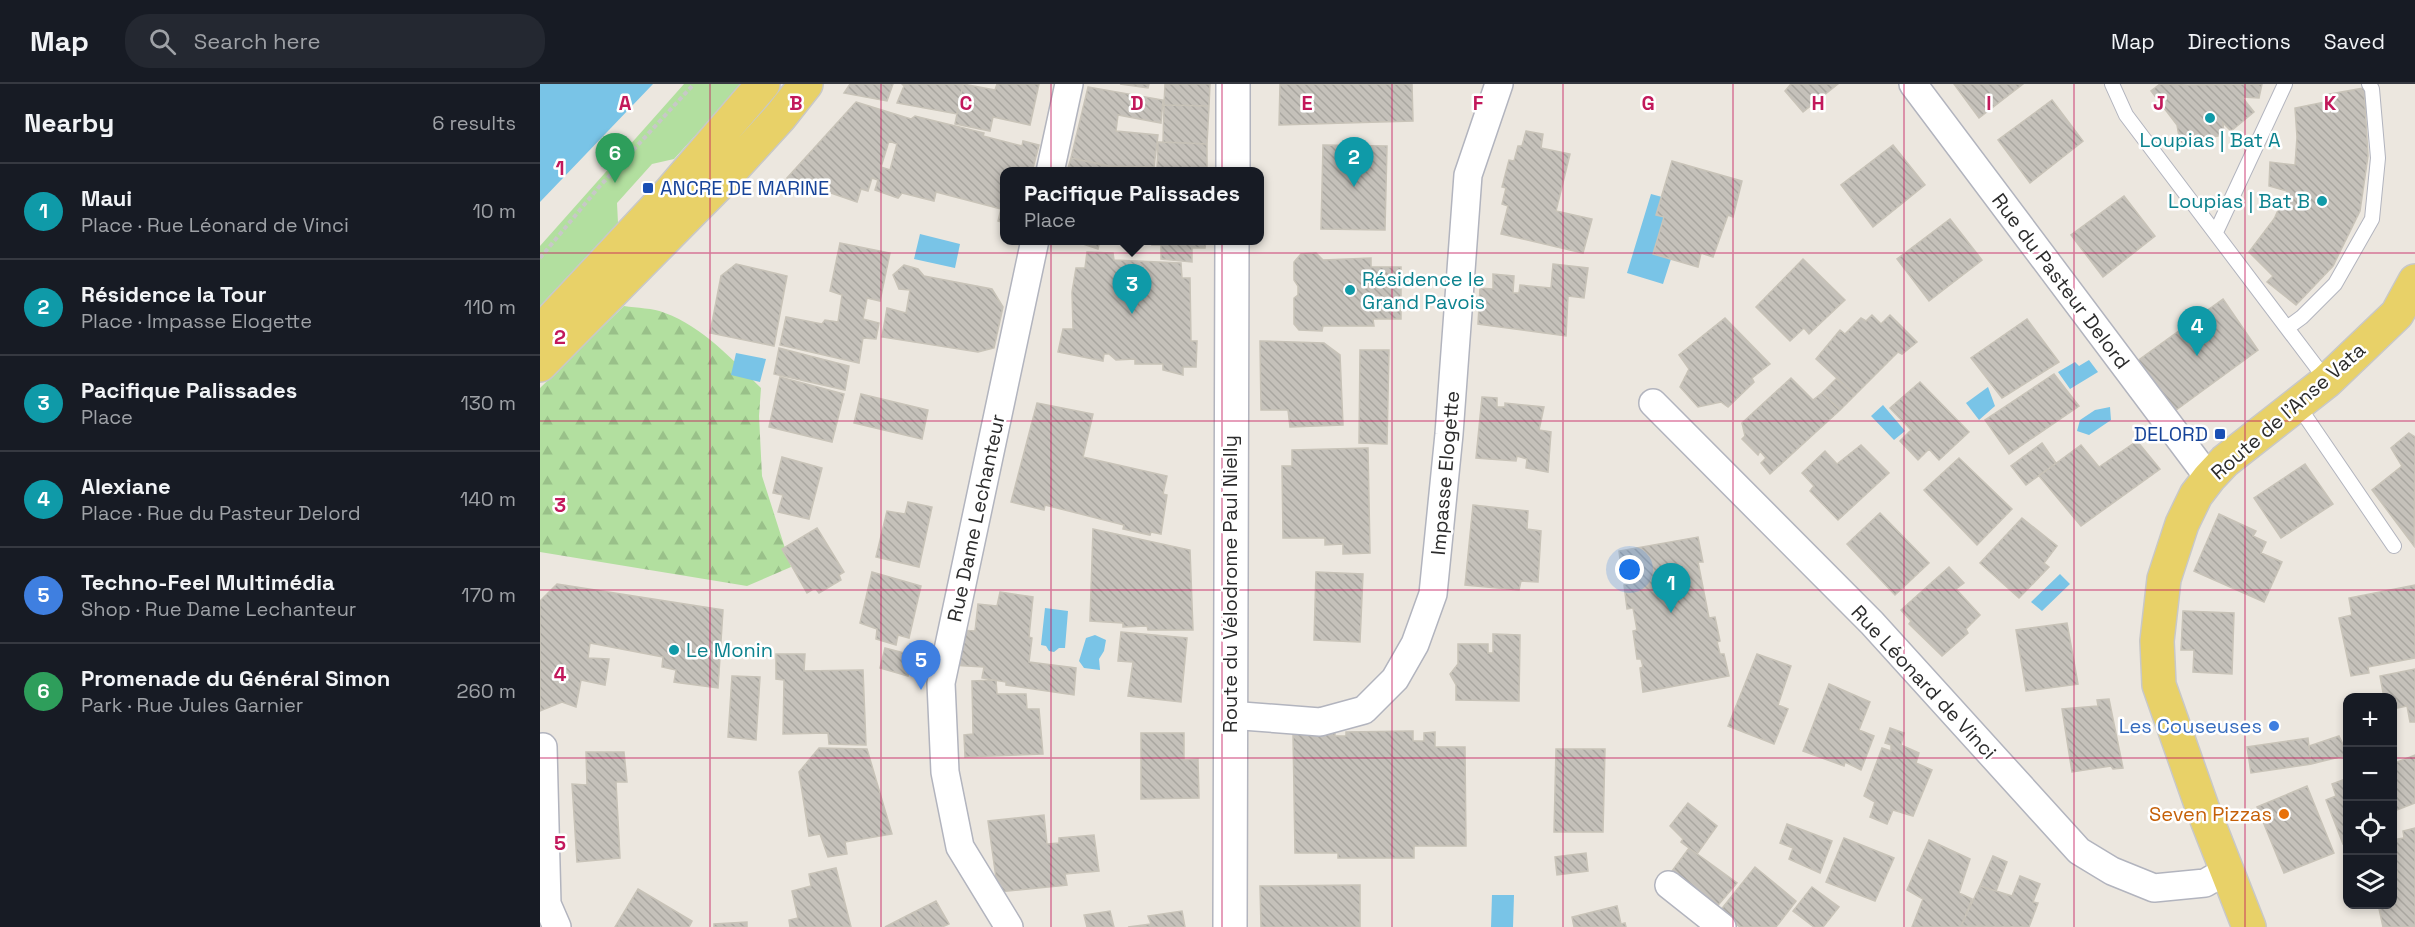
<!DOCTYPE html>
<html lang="en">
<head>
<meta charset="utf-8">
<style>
	:root { --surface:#171b24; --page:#242831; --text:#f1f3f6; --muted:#9ea1a6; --line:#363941; --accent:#d93025 }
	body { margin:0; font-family:"Space Grotesk",sans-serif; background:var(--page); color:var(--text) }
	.controls { position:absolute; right:18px; bottom:18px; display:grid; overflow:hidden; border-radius:12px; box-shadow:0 3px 9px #0003 }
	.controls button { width:54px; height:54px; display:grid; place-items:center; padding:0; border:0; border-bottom:2px solid var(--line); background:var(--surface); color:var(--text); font:30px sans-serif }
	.you { position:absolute; left:1090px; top:486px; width:21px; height:21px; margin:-15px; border:4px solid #fff; border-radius:50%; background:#1a73e8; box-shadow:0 0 0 9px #1a73e833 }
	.badge { display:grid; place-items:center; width:39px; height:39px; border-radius:50%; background:var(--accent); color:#fff; font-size:20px; font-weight:700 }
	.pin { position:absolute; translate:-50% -50px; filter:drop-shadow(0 2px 3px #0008) }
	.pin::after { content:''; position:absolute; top:32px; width:21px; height:18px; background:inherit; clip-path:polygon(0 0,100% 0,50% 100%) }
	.popup { position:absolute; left:460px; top:83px; width:264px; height:78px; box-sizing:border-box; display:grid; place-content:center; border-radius:12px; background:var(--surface); filter:drop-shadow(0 2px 4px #0005); font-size:20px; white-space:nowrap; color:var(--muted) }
	.popup b { font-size:22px; color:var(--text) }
	.popup::after { content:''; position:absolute; left:50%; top:100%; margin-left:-12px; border:12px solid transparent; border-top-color:var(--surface) }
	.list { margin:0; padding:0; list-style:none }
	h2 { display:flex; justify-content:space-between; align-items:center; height:78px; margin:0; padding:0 24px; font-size:26px }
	h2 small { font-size:20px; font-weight:400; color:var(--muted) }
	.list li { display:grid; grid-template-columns:39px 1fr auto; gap:18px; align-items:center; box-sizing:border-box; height:96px; padding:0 24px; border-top:2px solid var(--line) }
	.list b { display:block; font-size:22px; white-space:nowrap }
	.list p { margin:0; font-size:20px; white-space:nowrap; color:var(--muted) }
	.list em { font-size:20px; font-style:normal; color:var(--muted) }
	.icon { flex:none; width:33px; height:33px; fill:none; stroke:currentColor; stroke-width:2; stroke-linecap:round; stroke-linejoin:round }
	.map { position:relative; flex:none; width:1875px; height:843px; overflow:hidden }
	header { display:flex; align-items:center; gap:36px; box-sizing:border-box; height:84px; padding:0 30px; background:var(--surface); border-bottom:2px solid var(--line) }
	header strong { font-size:28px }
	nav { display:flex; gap:33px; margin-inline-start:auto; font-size:21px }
	.search { width:420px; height:54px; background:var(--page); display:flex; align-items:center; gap:15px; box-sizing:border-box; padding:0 21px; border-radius:24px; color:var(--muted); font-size:22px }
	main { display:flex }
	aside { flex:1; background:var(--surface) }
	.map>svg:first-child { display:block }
	.forest { fill:url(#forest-firs) }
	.park { fill:#b2df9f }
	.water { fill:#79c4e7 }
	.building { fill:url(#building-back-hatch); stroke:#c8c3b8; stroke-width:1.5; fill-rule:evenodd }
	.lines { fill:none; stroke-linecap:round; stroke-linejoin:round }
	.lane-casing { stroke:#b2b4be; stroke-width:16 }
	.street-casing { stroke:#b2b4be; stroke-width:30 }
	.secondary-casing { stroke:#b2b4be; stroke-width:36 }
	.primary-casing { stroke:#c8c8c8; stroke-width:36 }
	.path { stroke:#c8c8c8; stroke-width:4; stroke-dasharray:4.5 3; stroke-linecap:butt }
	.lane { stroke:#fff; stroke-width:14 }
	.street { stroke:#fff; stroke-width:27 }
	.secondary { stroke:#fff; stroke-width:33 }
	.primary { stroke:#e8d168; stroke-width:33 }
	.grid { fill:none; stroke:#c2185b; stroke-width:1.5; stroke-opacity:0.55 }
	.culture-dot { fill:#0f9aa8; stroke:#fff; stroke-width:2 }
	.transit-dot { fill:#1a4fb4; stroke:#fff; stroke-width:2 }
	.shop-dot { fill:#3f7fe0; stroke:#fff; stroke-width:2 }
	.food-dot { fill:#e8710a; stroke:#fff; stroke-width:2 }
	.labels { text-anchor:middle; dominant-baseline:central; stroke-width:5; stroke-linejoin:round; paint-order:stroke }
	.culture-label { font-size:20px; fill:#0d838f; stroke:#fff; text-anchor:start }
	.transit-label { font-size:20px; fill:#164399; stroke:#fff; text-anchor:start }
	.street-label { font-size:20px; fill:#2c2c2c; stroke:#fff }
	.shop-label { font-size:20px; fill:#366cbe; stroke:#fff; text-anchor:end }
	.food-label { font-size:20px; fill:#c56008; stroke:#fff; text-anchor:end }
	.grid-label { font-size:20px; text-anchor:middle; font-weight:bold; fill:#c2185b; stroke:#fff; stroke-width:5; stroke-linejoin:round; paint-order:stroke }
</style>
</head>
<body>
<header>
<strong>Map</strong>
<div class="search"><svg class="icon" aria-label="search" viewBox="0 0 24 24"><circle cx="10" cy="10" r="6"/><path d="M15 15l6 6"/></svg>Search here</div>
<nav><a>Map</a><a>Directions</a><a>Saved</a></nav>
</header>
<main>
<aside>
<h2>Nearby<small>6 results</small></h2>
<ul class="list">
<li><span class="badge" style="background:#0f9aa8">1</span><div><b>Maui</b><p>Place · Rue Léonard de Vinci</p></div><em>10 m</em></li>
<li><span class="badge" style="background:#0f9aa8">2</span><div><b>Résidence la Tour</b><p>Place · Impasse Elogette</p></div><em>110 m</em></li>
<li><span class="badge" style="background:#0f9aa8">3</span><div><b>Pacifique Palissades</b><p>Place</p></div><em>130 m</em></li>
<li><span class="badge" style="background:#0f9aa8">4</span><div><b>Alexiane</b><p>Place · Rue du Pasteur Delord</p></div><em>140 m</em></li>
<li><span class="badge" style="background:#3f7fe0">5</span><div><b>Techno-Feel Multimédia</b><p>Shop · Rue Dame Lechanteur</p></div><em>170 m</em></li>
<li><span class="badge" style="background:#2e9e5b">6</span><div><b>Promenade du Général Simon</b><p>Park · Rue Jules Garnier</p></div><em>260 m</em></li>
</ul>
</aside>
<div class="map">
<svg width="1875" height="843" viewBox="0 0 1875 843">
	<defs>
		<pattern id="forest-firs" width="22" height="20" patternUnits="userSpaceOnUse" patternTransform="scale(1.5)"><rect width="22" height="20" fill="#b2df9f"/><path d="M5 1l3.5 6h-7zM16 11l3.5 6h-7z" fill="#99c089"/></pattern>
		<pattern id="building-back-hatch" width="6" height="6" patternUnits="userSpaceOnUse" patternTransform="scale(1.5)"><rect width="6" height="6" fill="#c5c1ba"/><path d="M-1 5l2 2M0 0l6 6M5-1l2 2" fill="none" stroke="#a9a6a0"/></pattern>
	</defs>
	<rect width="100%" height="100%" fill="#ece7df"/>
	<!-- forest -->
	<path class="forest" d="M84,222C97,224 113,224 125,229C163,243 193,276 221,304L219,332L222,392L251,483L207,502L0,468V304Z"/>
	<!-- park -->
	<path class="park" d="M144,0H202L134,75L112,80L77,119L78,139L0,222V162Z"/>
	<!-- water -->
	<path class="water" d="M0,0H113L0,118Z
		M1111,110L1122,113L1117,131L1124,133L1113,170L1131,175L1123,200L1087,189Z
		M380,150L420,160L415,184L374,175Z
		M196,269L226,275L220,298L191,291Z
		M1549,276L1558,288L1530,305L1518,288L1535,278L1539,282Z
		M1448,303L1455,322L1439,336L1426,319Z
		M1343,321L1365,347L1354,356L1331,332Z
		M1570,323L1571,336L1549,351L1537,347L1540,336L1555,326Z
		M1520,490L1530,500L1502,527L1491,518Z
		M505,524L528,527L525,564H519L514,568L509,567L506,562L501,561Z
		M555,551L566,556L564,567L559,575L560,586L544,584L539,577L546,554Z
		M952,811H974L973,843H951Z"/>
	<!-- building -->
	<path class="building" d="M310,0H353L347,17L304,9Z
		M362,0H423L417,30L357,19L364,2Z
		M423,0L455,6L457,0H499L490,41L453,33L450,47L415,40Z
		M580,0H609L608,4Z
		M625,0H670L669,22L624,21Z
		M740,0H872L873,37L739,41Z
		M1298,0L1263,28L1245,7L1251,0Z
		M1414,0H1483L1439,34Z
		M1620,0L1648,1L1722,0L1719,14L1702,13L1714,28L1691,47L1683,39L1684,51L1640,59L1637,41L1611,7Z
		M548,3L623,16L621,39L578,31L576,47L618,51L614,83L570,82L531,74Z
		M1824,4L1828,72L1820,127L1793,182L1756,221L1727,198L1733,192L1709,168L1734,135L1747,107L1729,102L1730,78L1755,81L1757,53L1755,24L1785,18V11Z
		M1512,16L1543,57L1490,99L1458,56Z
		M316,18L371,35L375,32L444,49L443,52L482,62L483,57L499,61L492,88H464V139L458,137L461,125L396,108L394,117L362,109L358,114L335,106L338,96L332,94L328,107L321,105L317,118L247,94ZM349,57L357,60L350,86L341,83Z
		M624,21L669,22L667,60L623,58Z
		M986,47L1003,50L1001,64L1030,70L1016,127L1052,135L1043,169L961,150L968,122L962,120L966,104L962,103L969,76L974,77L978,62H982Z
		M618,58L667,60V88H617Z
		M783,61L847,62L845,146L781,145Z
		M1353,61L1385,101L1333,143L1301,101Z
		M531,74L590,87V88H527Z
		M1132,77L1202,97L1193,133L1188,131L1173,173L1161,169L1158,183L1113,170L1124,133L1116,131Z
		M1584,112L1615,152L1563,193L1531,151Z
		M1410,135L1442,176L1389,217L1357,175Z
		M531,156H560L558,165Z
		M613,156H666L665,164H652V178L621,175V161H612Z
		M300,159L350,169L340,217L327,214L323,235L339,239L336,255L323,254L319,279L240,261L246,233L282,240L285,236L298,238L302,211L290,207Z
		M547,168L573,169L574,176L641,179L642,194H650L651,257H657L656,283H643V291L623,286V280H595V275L576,276L569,270H564L563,277L518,268L523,245H533L532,208L536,184H545Z
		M776,169L783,176L831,174V183H861V235H833L834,242H783L782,247L759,246L754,240V214L758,211V202L754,196V178L761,170Z
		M1263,175L1305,216L1269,250L1264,244L1250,257L1216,223Z
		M196,180L247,192L234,262L170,249L181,192Z
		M1013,180L1048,184L1044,214L1028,212L1026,252L938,240L940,204L953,205V190L974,192L973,209H979L980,201L1011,204Z
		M364,181L378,185L384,192L452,205L463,223L454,264L438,268L342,253L347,224L366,229L370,206L359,205L353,191Z
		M1683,215L1718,266L1632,329L1596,278Z
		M1332,231L1341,240L1350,231L1377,258L1362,270L1358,268L1315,311L1276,275L1300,246L1305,250L1321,234L1326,237Z
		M1185,234L1230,280L1212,294L1214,298L1188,323L1181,318L1158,323L1140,303L1149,285L1139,271Z
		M1487,235L1519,278L1462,314L1431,274Z
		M720,257L784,259L800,271L803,341L750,343L748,326H721Z
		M239,264L309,282L305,306L234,290Z
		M820,266H849L847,360L819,359Z
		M1514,290L1539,322L1469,370L1445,336Z
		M240,293L304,310L292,358L229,343Z
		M1251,294L1273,316L1282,309L1300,326L1230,390L1221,379L1226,374L1220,367L1218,371L1202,355L1205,352L1202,339Z
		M1297,294L1315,311L1300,326L1282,309Z
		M1380,298L1429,348L1399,376L1389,365L1378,376L1360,357L1371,346L1350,324Z
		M321,310L388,326L382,355L314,339Z
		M942,313L957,314V323H965V319L1004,323L999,346L1011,348L1008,388L986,384L987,375L977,372L976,377L936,374Z
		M497,319L553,330L543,373L627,392L623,410L627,411L621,450L611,448L610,451L583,445L584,441L505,421L504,426L471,418Z
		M1869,349L1875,353L1874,462L1832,406L1862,382L1851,364Z
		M1597,357L1620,385L1541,442L1499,392L1541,361L1559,383Z
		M1502,359L1516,379L1486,401L1471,382Z
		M1321,361L1349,389L1298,436L1270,407L1274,402L1262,389L1285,367L1297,380Z
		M828,364L830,469L803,470V460L785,461V454H743L742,382H752V366Z
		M242,373L282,384L269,435L238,428L243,411L233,409Z
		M1419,374L1472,425L1437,461L1384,406Z
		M1765,380L1793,420L1741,454L1714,414Z
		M368,418L392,423L379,483L336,473L347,427L365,430Z
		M933,421L988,427L987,445L1001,447L998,498L981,497L979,506L925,501Z
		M1340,429L1389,479L1355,511L1307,460Z
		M1679,430L1716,447L1713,452L1726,458L1721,469L1742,478L1724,518L1654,487Z
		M1482,434L1517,462L1504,479L1509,483L1479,514L1440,479Z
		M277,444L304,488L299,491L301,496L279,509L275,504L267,509L242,465Z
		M553,445L650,466L653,546H608L607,542L583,543V539L550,537Z
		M1158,453L1163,478H1158L1169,534L1175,533L1180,557L1177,558L1180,570H1184L1189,592L1103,608L1100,584L1103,583L1101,575H1097L1093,547L1097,546L1093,524L1087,525L1084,501L1087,500L1086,491H1082L1079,467Z
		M1409,483L1424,499L1416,505L1440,531L1426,545L1428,549L1402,572L1369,540L1371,537L1361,526Z
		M332,488L381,502L369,554L358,551L356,561L336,555L337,545L320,539Z
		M776,488L823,490L820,558L774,556Z
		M17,500L183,526L178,604L134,598L136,586L122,583L123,573L50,559L48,574L69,575L65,601L41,596L36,623L22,618L0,627V517Z
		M1875,501V574L1828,583L1829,589L1811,592L1799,534L1812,531L1809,514Z
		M460,508L493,513L489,553L492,554L489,578L536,584L534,611L466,601V598L442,594L444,583L411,581L419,546L435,547L438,520L457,522Z
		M1643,527L1694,529L1692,590L1653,588L1654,566H1641Z
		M1527,539L1538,600L1486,607L1476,546Z
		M581,548L647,554L641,618L588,612L593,578L578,577Z
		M953,550L980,551L979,617L916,616V601L910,590L918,580V560H948V569H953Z
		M345,564L372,571L368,592L340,584Z
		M236,570H265L264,587L323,586L326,661L289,660L288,649L243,650L244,596L236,595Z
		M1217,570L1251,582L1238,621L1248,625L1234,660L1188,642Z
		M1875,585V638H1870L1867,622L1852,625V614H1844L1840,592Z
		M192,592L220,593L216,656L188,653Z
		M456,596L457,610H486L487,625H499L503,670L425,673L424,651L433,650L432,597Z
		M1289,600L1330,618L1319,646L1334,652L1321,686L1305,678L1304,682L1263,667Z
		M1569,615L1583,684L1573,685L1571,682L1532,688L1522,625L1558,622L1557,616Z
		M795,641V652H806V648L873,647V657H884V649L895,648V663H925L926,762H874V774H798V769H755L753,649Z
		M1350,644L1364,649L1361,661L1379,669L1376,679L1392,686L1373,732L1353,726L1347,740L1330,733L1335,718L1324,712L1342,664L1351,667V661L1345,659Z
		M601,649H644V676L658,675L659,714L601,715Z
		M1799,652L1808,671L1771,680L1769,662Z
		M1768,654L1771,680L1711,689L1707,663Z
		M279,664L327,665L352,750L305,758L307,770L288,773L280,750L269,752L259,688Z
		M1016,665H1065L1063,748H1014Z
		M46,668H84L87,698H76L80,774L37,778L32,700L47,701Z
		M1875,671V719L1852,728V680Z
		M1808,694V758L1803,760L1786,716L1796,712L1792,700Z
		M1767,702L1794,769L1744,789L1717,723Z
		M1148,719L1177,742L1157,770L1141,758L1143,755L1130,742Z
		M504,731L507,760L519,759V754L554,751L559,787L525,790L527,801L458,808L448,737Z
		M1247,740L1292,757L1280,789L1249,775L1253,764L1240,759Z
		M1875,744V843H1843L1838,820H1852V793L1858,792L1852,767V756L1864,754L1863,747Z
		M1304,754L1354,774L1335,817L1286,798Z
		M1389,756L1430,775L1419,809L1432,815L1421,843H1372L1383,815L1367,806Z
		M1149,764L1197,799L1174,826L1129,791Z
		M1046,769L1048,787L1017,791L1015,773Z
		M1453,772L1467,778L1456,807L1440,802Z
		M1215,783L1256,817L1236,843H1200L1180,827Z
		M296,784L311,843H250L249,836L258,834L252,807L271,802L269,790Z
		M1480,792L1500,800L1493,818L1498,819L1489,843L1421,842L1440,802L1472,812Z
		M820,801V843H721L720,802Z
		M1272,803L1299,823L1283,843H1274L1253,827Z
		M98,805L152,837L149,843H75Z
		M396,817L409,840L402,843H382L374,828Z
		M1077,822L1081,840L1085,839L1086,843H1034L1032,833Z
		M570,827L574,843H547L544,831Z
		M642,827L645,843H588L611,840L608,832Z
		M374,828L382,843H345Z
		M207,838V843H174V840Z"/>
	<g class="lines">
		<!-- lane casing -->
		<g class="lane-casing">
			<path id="lane" d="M1572,0L1586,31L1787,297
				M1676,148L1745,0
				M1747,244L1762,233L1795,200L1832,135L1838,74L1832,5L1829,0
				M1757,320L1854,462"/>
		</g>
		<!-- street casing -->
		<g class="street-casing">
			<path id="street" d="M1373,0L1669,394
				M510,88L529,0
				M1113,319L1332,539L1539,767L1572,787L1614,804L1665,799L1686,787
				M689,631L780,638L824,626L855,595L875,560L893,510L909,350L928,91L959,0
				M3,663L7,820L17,843
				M1129,801L1182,843
				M469,843L420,763L405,688L401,599L495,156"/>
		</g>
		<!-- secondary casing -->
		<g class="secondary-casing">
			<path id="secondary" d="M693,88V0
				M690,843L692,156"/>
		</g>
		<!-- primary casing -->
		<g class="primary-casing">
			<path id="primary" d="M0,248L125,114L223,0
				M0,281L177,102L240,33L266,0
				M1709,843L1662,723L1619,601L1617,557L1624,495L1642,440L1656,411L1669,394L1685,377L1787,297L1857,230L1875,197"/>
		</g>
		<!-- path -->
		<path class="path" d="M0,174L59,103L154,0"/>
		<!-- lane -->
		<use href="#lane" class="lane"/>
		<!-- street -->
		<use href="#street" class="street"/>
		<!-- secondary -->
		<use href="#secondary" class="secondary"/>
		<!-- primary -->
		<use href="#primary" class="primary"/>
	</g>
	<!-- grid -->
	<path class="grid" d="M170,0V843M341,0V843M511,0V843M682,0V843M852,0V843M1023,0V843M1193,0V843M1364,0V843M1534,0V843M1705,0V843M0,169H1875M0,337H1875M0,506H1875M0,674H1808M1852,674H1875"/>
	<!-- markers -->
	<g class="culture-dot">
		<circle cx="1670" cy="34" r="6"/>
		<circle cx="1782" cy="117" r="6"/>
		<circle cx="810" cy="206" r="6"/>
		<circle cx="134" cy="566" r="6"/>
	</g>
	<g class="transit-dot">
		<rect x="102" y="98" width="12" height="12" rx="3"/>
		<rect x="1674" y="344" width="12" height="12" rx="3"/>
	</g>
	<circle class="shop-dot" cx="1734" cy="642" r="6"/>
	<circle class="food-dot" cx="1744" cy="730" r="6"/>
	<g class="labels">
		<!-- culture labels -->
		<g class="culture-label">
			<text x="1670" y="56" text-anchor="middle">Loupias | Bat A</text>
			<text x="1770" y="117" text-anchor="end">Loupias | Bat B</text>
			<text x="822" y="195">Résidence le<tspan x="822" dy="23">Grand Pavois</tspan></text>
			<text x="146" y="566">Le Monin</text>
		</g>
		<!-- transit labels -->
		<g class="transit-label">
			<text x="120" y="104">ANCRE DE MARINE</text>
			<text x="1668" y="350" text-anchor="end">DELORD</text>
		</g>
		<!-- street labels -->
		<g class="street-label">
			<text transform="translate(1521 197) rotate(53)">Rue du Pasteur Delord</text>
			<text transform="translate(1748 327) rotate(-41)">Route de l'Anse Vata</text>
			<text transform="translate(905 389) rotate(-85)">Impasse Elogette</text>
			<text transform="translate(436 434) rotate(-78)">Rue Dame Lechanteur</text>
			<text transform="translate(690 500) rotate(-90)">Route du Vélodrome Paul Nielly</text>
			<text transform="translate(1384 598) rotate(47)">Rue Léonard de Vinci</text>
		</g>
		<!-- shop labels -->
		<g class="shop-label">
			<text x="1722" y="642">Les Couseuses</text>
		</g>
		<!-- food labels -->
		<g class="food-label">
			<text x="1732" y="730">Seven Pizzas</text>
		</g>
	</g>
	<g class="grid-label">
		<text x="85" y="26">A</text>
		<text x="256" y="26">B</text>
		<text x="426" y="26">C</text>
		<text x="597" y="26">D</text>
		<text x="767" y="26">E</text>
		<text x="938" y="26">F</text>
		<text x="1108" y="26">G</text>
		<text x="1278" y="26">H</text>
		<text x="1449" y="26">I</text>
		<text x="1619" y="26">J</text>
		<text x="1790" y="26">K</text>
		<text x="20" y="91">1</text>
		<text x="20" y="260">2</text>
		<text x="20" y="428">3</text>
		<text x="20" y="597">4</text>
		<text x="20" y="766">5</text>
	</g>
</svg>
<div class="controls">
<button>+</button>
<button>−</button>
<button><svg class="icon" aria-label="locate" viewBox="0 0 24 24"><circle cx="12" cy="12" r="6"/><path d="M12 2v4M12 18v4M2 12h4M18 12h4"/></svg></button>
<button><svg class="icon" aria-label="layers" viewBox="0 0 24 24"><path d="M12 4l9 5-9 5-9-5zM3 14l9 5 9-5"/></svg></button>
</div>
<div class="you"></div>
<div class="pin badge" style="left:1131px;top:529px;background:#0f9aa8">1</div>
<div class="pin badge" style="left:814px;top:103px;background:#0f9aa8">2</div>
<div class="pin badge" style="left:592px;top:230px;background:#0f9aa8">3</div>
<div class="popup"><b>Pacifique Palissades</b>Place</div>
<div class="pin badge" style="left:1657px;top:272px;background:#0f9aa8">4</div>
<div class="pin badge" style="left:381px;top:606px;background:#3f7fe0">5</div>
<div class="pin badge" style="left:75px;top:99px;background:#2e9e5b">6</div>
</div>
</main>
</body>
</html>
